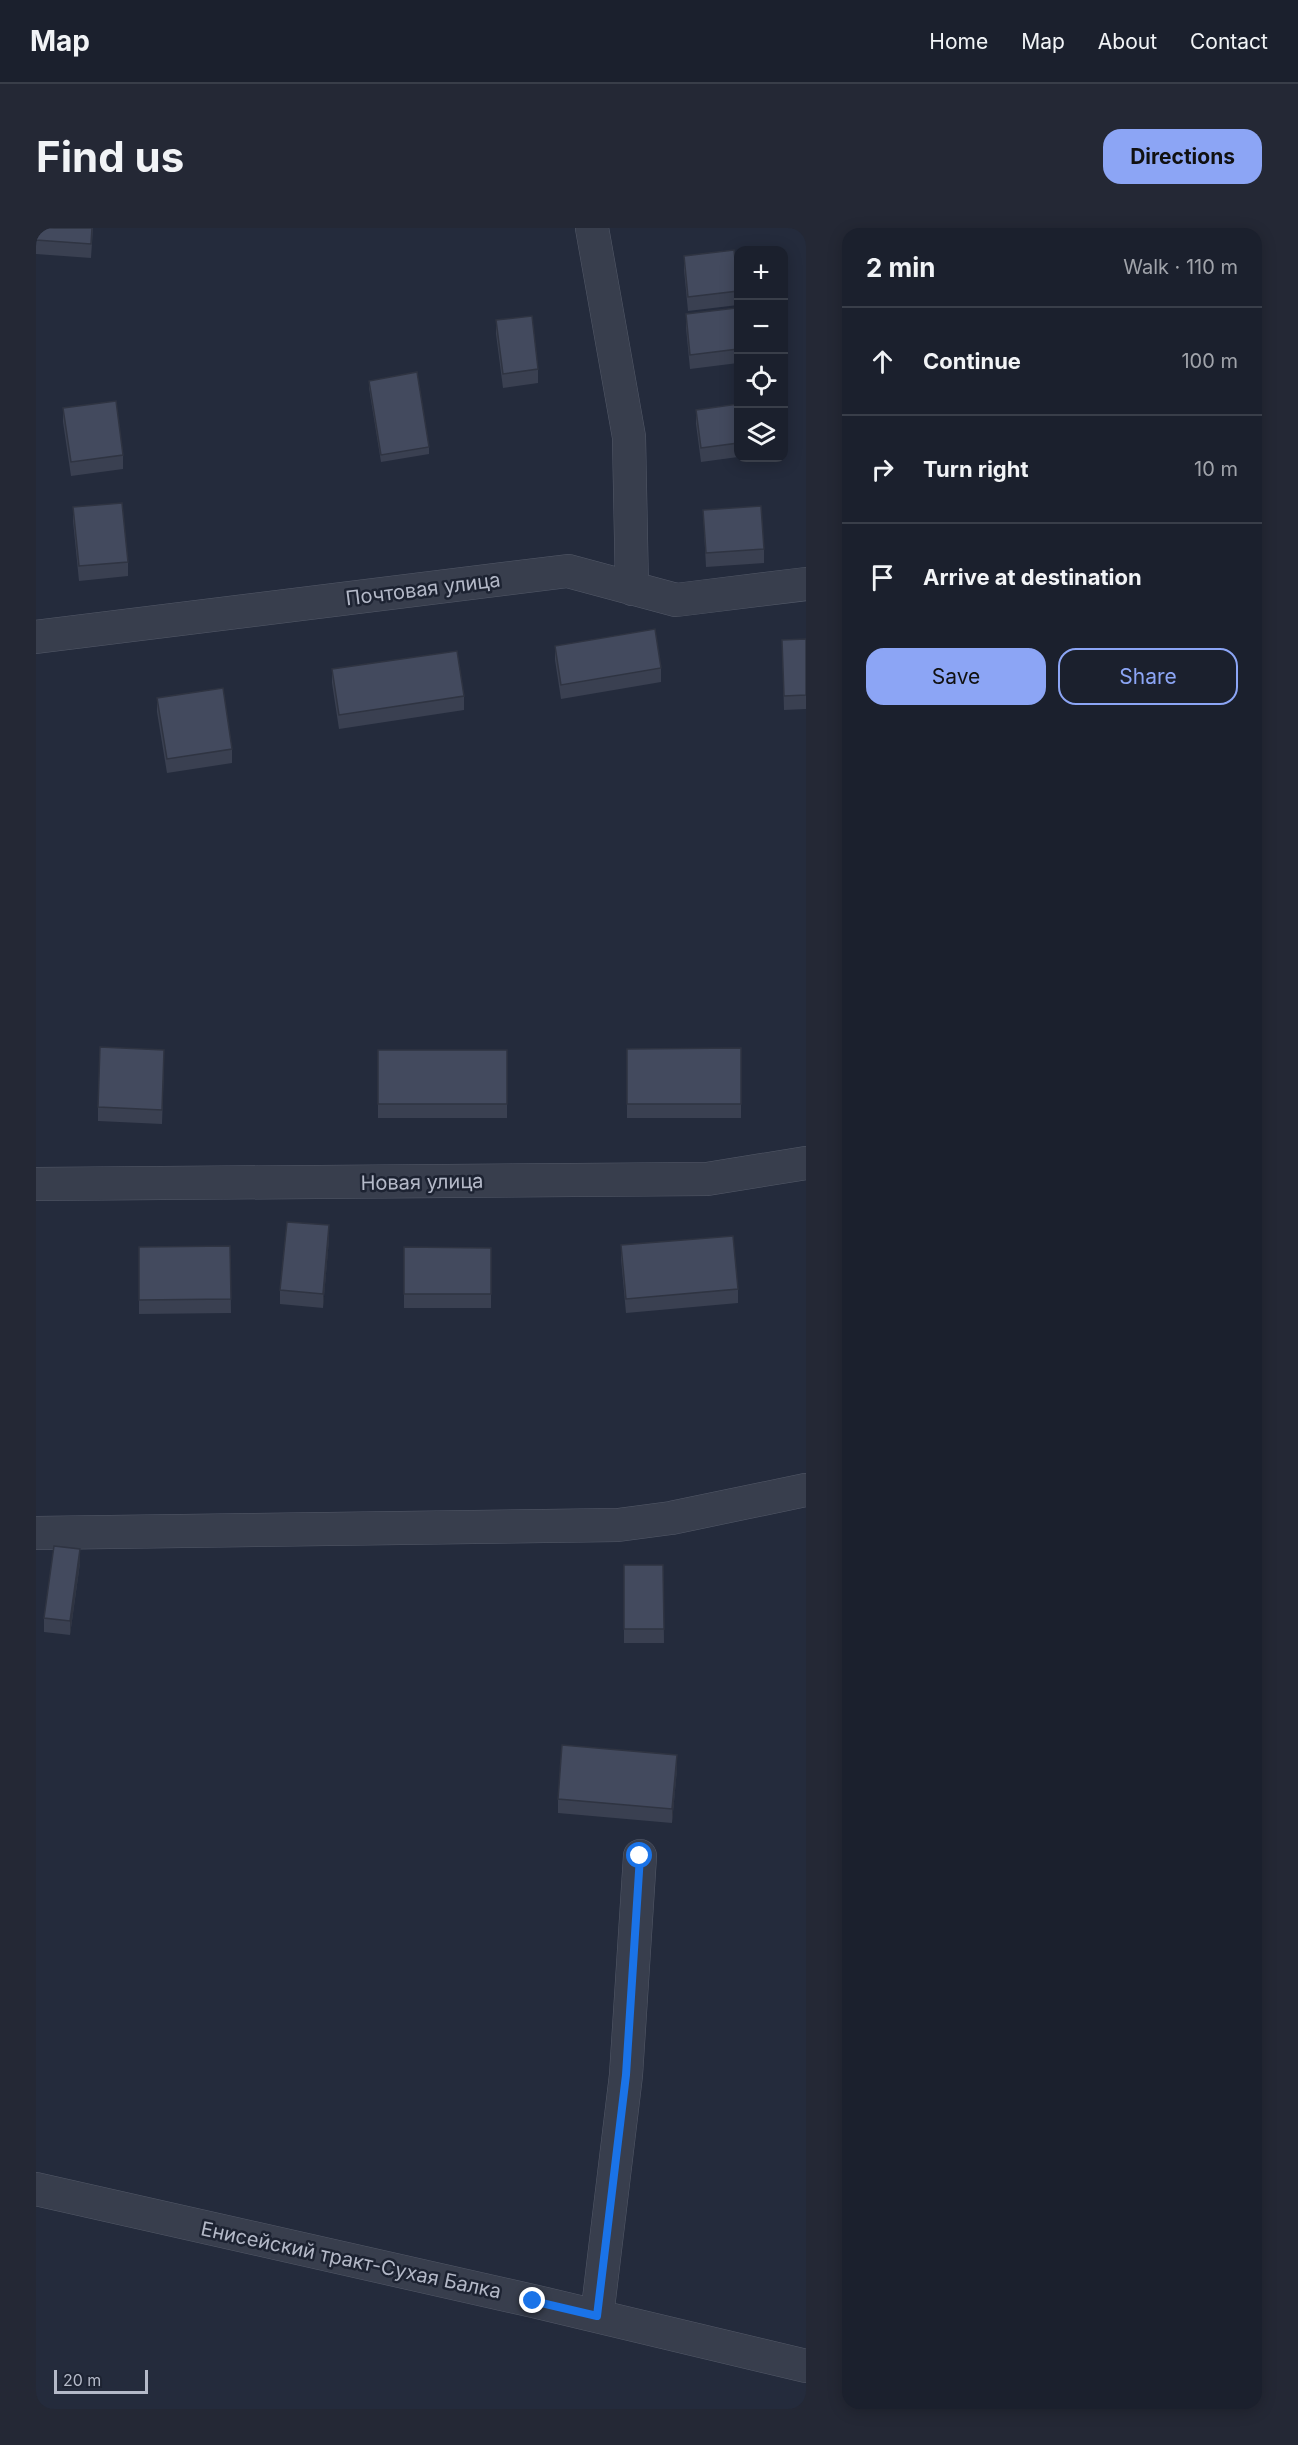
<!DOCTYPE html>
<html lang="en">
<head>
<meta charset="utf-8">
<style>
	:root { --surface:#1b202d; --page:#242835; --text:#f1f3f6; --muted:#a0a3aa; --line:#393e49; --accent:#8ca5f5 }
	body { margin:0; font-family:Inter,sans-serif; background:var(--page); color:var(--text) }
	.controls { position:absolute; right:18px; top:18px; display:grid; overflow:hidden; border-radius:12px; box-shadow:0 3px 15px #0003 }
	.controls button { width:54px; height:54px; display:grid; place-items:center; padding:0; border:0; border-bottom:2px solid var(--line); background:var(--surface); color:var(--text); font:30px sans-serif }
	.scale { position:absolute; left:18px; bottom:15px; width:94px; box-sizing:border-box; padding-left:6px; border:3px solid #b4b9c8; border-top:0; font-size:16px; line-height:21px; white-space:nowrap; color:#b4b9c8; -webkit-text-stroke:4px #1d2332; paint-order:stroke }
	.stop { position:absolute; width:18px; height:18px; margin:-14px; border:4px solid #1a73e8; border-radius:50%; background:#fff }
	.stop.end { background:#1a73e8; border-color:#fff; box-shadow:0 2px 6px #0008 }
	.list { margin:0; padding:0; list-style:none }
	h2 { display:flex; justify-content:space-between; align-items:center; height:78px; margin:0; padding:0 24px; font-size:26px }
	h2 small { font-size:20px; font-weight:400; color:var(--muted) }
	.list li { display:grid; grid-template-columns:39px 1fr auto; gap:18px; align-items:center; box-sizing:border-box; height:108px; padding:0 24px; border-top:2px solid var(--line) }
	.list b { display:block; font-size:22px; white-space:nowrap }
	.list em { font-size:20px; font-style:normal; color:var(--muted) }
	.actions { display:flex; gap:12px; padding:18px 24px }
	.actions a { flex:1; padding:14px 0; border:2px solid var(--accent); border-radius:18px; text-align:center; font-size:21px; color:var(--accent) }
	.actions .main { background:var(--accent); color:#111 }
	.icon { flex:none; width:33px; height:33px; fill:none; stroke:currentColor; stroke-width:2; stroke-linecap:round; stroke-linejoin:round }
	.map { position:relative; flex:none; width:770px; height:2181px; overflow:hidden; border-radius:18px }
	header { display:flex; align-items:center; gap:36px; box-sizing:border-box; height:84px; padding:0 30px; background:var(--surface); border-bottom:2px solid var(--line) }
	header strong { font-size:28px }
	nav { display:flex; gap:33px; margin-inline-start:auto; font-size:21px }
	.intro { display:flex; align-items:center; justify-content:space-between; box-sizing:border-box; height:144px; padding:0 36px }
	h1 { margin:0; font-size:42px }
	.button { padding:15px 27px; border-radius:18px; background:var(--accent); color:#111; font-size:21px; font-weight:700 }
	main { display:flex; gap:36px; padding:0 36px }
	aside { flex:1; background:var(--surface); border-radius:18px; box-shadow:0 3px 15px #0003 }
	.map>svg:first-child { display:block }
	.lines { fill:none; stroke-linecap:round; stroke-linejoin:round }
	.minor-casing { stroke:#535968; stroke-width:34 }
	.minor { stroke:#383e4d; stroke-width:33 }
	.wall { fill:#3a4051 }
	.shaded-wall { fill:#2f3442 }
	.building { fill:#434a5e; stroke:#2f3442; stroke-width:1.5 }
	.route { stroke:#1a73e8; stroke-width:8 }
	.labels { text-anchor:middle; dominant-baseline:central; stroke-width:5; stroke-linejoin:round; paint-order:stroke }
	.street-label { font-size:20px; fill:#b4b9c8; stroke:#1d2332 }
</style>
</head>
<body>
<header>
<strong>Map</strong>
<nav><a>Home</a><a>Map</a><a>About</a><a>Contact</a></nav>
</header>
<div class="intro"><h1>Find us</h1><a class="button">Directions</a></div>
<main>
<div class="map">
<svg width="770" height="2181" viewBox="0 0 770 2181">
	<rect width="100%" height="100%" fill="#242b3c"/>
	<g class="lines">
		<!-- minor casing -->
		<g class="minor-casing">
			<path id="minor" d="M556,0L593,209L596,361
				M0,409L532,343L640,372L770,356
				M0,956L671,951L770,935
				M0,1305L582,1297L635,1290L770,1262
				M0,1961L497,2073L770,2138
				M561,2088L590,1847L604,1628"/>
		</g>
		<!-- minor -->
		<use href="#minor" class="minor"/>
	</g>
	<!-- wall -->
	<path class="wall" d="M0,0H57L55,30L0,26Z
		M648,28L702,63V77L652,83L648,42Z
		M650,86L702,103V135L654,141L650,100Z
		M460,92L502,141V155L467,160L460,106Z
		M333,153L393,219V226L345,234L333,160Z
		M702,176V229L665,234L660,196V182Z
		M27,180L87,227V241L35,248L27,194Z
		M37,279L92,334V348L43,353L37,293Z
		M667,282L728,321V335L670,339Z
		M770,411V481L748,482L746,412Z
		M519,418L625,440V454L525,471L519,432Z
		M296,441L428,468V482L303,501L296,455Z
		M121,470L196,521V535L131,545L121,484Z
		M705,820V890H591V821Z
		M342,822H471V890H342Z
		M128,836L126,896L62,893V879Z
		M293,1011L287,1080L244,1076V1062Z
		M585,1017L702,1061V1075L590,1085L585,1031Z
		M194,1018L195,1085L103,1086V1019Z
		M368,1019L455,1020V1080H368Z
		M44,1335L34,1407L8,1404V1390Z
		M588,1337H627L628,1415H588Z
		M641,1541L636,1595L522,1585V1571Z"/>
	<!-- shaded-wall -->
	<path class="shaded-wall" d="M293,997V1011L287,1080V1066Z
		M44,1321V1335L34,1407V1393Z
		M641,1527V1541L636,1595V1581Z"/>
	<!-- building -->
	<path class="building" d="M0,0H56L55,16L0,12Z
		M698,22L702,63L652,69L648,28Z
		M700,80L702,103V121L654,127L650,86Z
		M496,88L502,141L467,146L460,92Z
		M381,144L393,219L345,227L333,153Z
		M80,173L87,227L35,234L27,180Z
		M702,176V215L665,220L660,182Z
		M86,275L92,334L43,338L37,279Z
		M725,278L728,321L670,325L667,282Z
		M619,401L625,440L525,457L519,418Z
		M770,411V467L748,468L746,412Z
		M421,423L428,468L303,487L296,441Z
		M187,460L196,521L131,531L121,470Z
		M64,819L128,822L126,882L62,879Z
		M705,820V876H591V821Z
		M342,822H471V876H342Z
		M251,994L293,997L287,1066L244,1062Z
		M697,1008L702,1061L590,1071L585,1017Z
		M194,1018L195,1071L103,1072V1019Z
		M368,1019L455,1020V1066H368Z
		M18,1318L44,1321L34,1393L8,1390Z
		M588,1337H627L628,1401H588Z
		M526,1517L641,1527L636,1581L522,1571Z"/>
	<g class="lines">
		<!-- route -->
		<path class="route" d="M497,2073L561,2088L590,1847L604,1628"/>
	</g>
	<g class="labels">
		<!-- street labels -->
		<g class="street-label">
			<text transform="translate(387 361) rotate(-7)">Почтовая улица</text>
			<text transform="translate(386 954) rotate(-1)">Новая улица</text>
			<text transform="translate(315 2032) rotate(12)">Енисейский тракт-Сухая Балка</text>
		</g>
	</g>
</svg>
<div class="controls">
<button>+</button>
<button>−</button>
<button><svg class="icon" aria-label="locate" viewBox="0 0 24 24"><circle cx="12" cy="12" r="6"/><path d="M12 2v4M12 18v4M2 12h4M18 12h4"/></svg></button>
<button><svg class="icon" aria-label="layers" viewBox="0 0 24 24"><path d="M12 4l9 5-9 5-9-5zM3 14l9 5 9-5"/></svg></button>
</div>
<div class="scale">20 m</div>
<div class="stop" style="left:604px;top:1628px"></div>
<div class="stop end" style="left:497px;top:2073px"></div>
</div>
<aside>
<h2>2 min<small>Walk · 110 m</small></h2>
<ul class="list">
<li><svg class="icon" aria-label="ahead" viewBox="0 0 24 24"><path d="M12 20V5M6 11l6-6 6 6"/></svg><div><b>Continue</b></div><em>100 m</em></li>
<li><svg class="icon" aria-label="right" viewBox="0 0 24 24"><path d="M7 20v-9h11M14 6l5 5-5 5"/></svg><div><b>Turn right</b></div><em>10 m</em></li>
<li><svg class="icon" aria-label="arrive" viewBox="0 0 24 24"><path d="M6 21V4h12l-3 4 3 4H6"/></svg><div><b>Arrive at destination</b></div></li>
</ul>
<div class="actions"><a class="main">Save</a><a>Share</a></div>
</aside>
</main>
</body>
</html>
